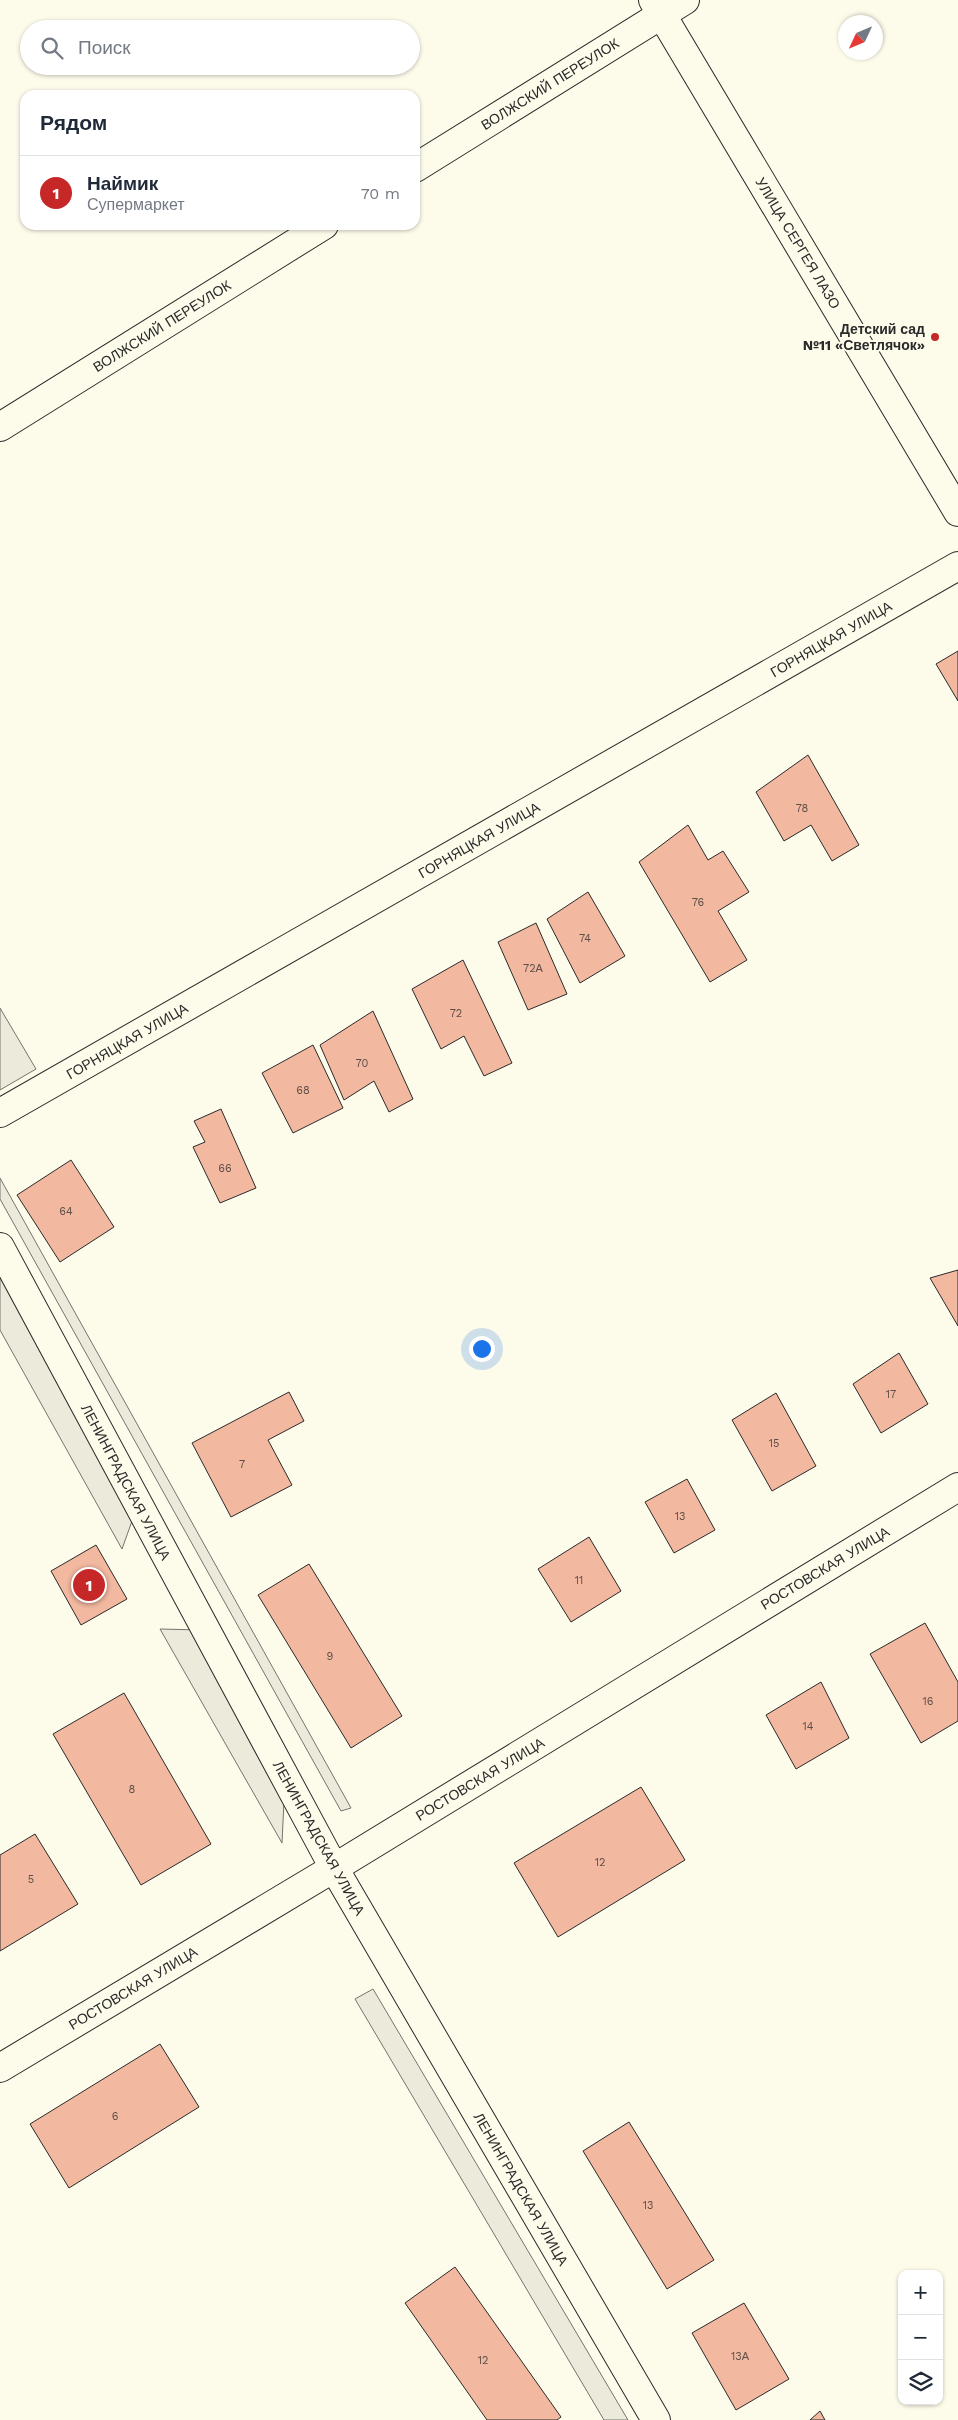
<!DOCTYPE html>
<html lang="ru">
<head>
<meta charset="utf-8">
<style>
	:root { --surface:#fff; --page:#f6f6f7; --text:#1f2937; --muted:#747a83; --line:#e0e1e3; --accent:#c62828 }
	body { margin:0; font-family:"Work Sans",sans-serif; background:var(--page); color:var(--text) }
	.controls { position:absolute; right:15px; bottom:15px; display:grid; overflow:hidden; border-radius:10px; box-shadow:0 1px 4px #0004 }
	.controls button { width:45px; height:45px; display:grid; place-items:center; padding:0; border:0; border-bottom:1px solid var(--line); background:var(--surface); color:var(--text); font:25px sans-serif }
	.compass { position:absolute; left:838px; top:15px; width:45px; height:45px; border-radius:50%; background:var(--surface); box-shadow:0 1px 4px #0004; rotate:226deg }
	.you { position:absolute; left:481px; top:1348px; width:18px; height:18px; margin:-12px; border:4px solid #fff; border-radius:50%; background:#1a73e8; box-shadow:0 0 0 8px #1a73e833 }
	.badge { display:grid; place-items:center; width:32px; height:32px; border-radius:50%; background:var(--accent); color:#fff; font-size:16px; font-weight:700 }
	.pin { position:absolute; translate:-50% -50%; border:2px solid #fff; box-shadow:0 1px 5px #0006 }
	.list { margin:0; padding:0; list-style:none }
	h2 { display:flex; justify-content:space-between; align-items:center; height:65px; margin:0; padding:0 20px; font-size:21px }
	h2 small { font-size:16px; font-weight:400; color:var(--muted) }
	.list li { display:grid; grid-template-columns:32px 1fr auto; gap:15px; align-items:center; box-sizing:border-box; height:75px; padding:0 20px; border-top:1px solid var(--line) }
	.list b { display:block; font-size:19px; white-space:nowrap }
	.list p { margin:0; font-size:16px; white-space:nowrap; color:var(--muted) }
	.list em { font-size:16px; font-style:normal; color:var(--muted) }
	.icon { flex:none; width:28px; height:28px; fill:none; stroke:currentColor; stroke-width:2; stroke-linecap:round; stroke-linejoin:round }
	.map { position:relative; flex:none; width:958px; height:2420px; overflow:hidden }
	.search { position:absolute; background:var(--surface); box-shadow:0 1px 4px #0004; left:20px; top:20px; width:400px; height:55px; display:flex; align-items:center; gap:12px; box-sizing:border-box; padding:0 18px; border-radius:28px; color:var(--muted); font-size:19px }
	.panel { position:absolute; background:var(--surface); box-shadow:0 1px 4px #0004; left:20px; top:90px; width:400px; height:140px; border-radius:15px }
	.map>svg:first-child { display:block }
	.green { fill:#ecebdb; stroke:#74746e }
	.building { fill:#f2b8a0; stroke:#2b2b2b }
	.lines { fill:none; stroke-linecap:round; stroke-linejoin:round }
	.minor-casing { stroke:#2b2b2b; stroke-width:30 }
	.minor { stroke:#fdfbea; stroke-width:28 }
	.poi-dot { fill:#c62828; stroke:#fdfbea; stroke-width:2 }
	.labels { text-anchor:middle; dominant-baseline:central; stroke-width:4; stroke-linejoin:round; paint-order:stroke }
	.number-label { font-size:11px; fill:#5d4e48 }
	.street-label { font-size:14px; fill:#2b2b2b; stroke:#fdfbea }
	.poi-label { font-size:14px; font-weight:bold; fill:#2b2b2b; stroke:#fdfbea; text-anchor:end }
</style>
</head>
<body>
<div class="map">
<svg width="958" height="2420" viewBox="0 0 958 2420">
	<rect width="100%" height="100%" fill="#fdfbea"/>
	<!-- green -->
	<path class="green" d="M0,1008L36,1069L0,1090Z
		M0,1178L351,1808L341,1811L0,1199Z
		M0,1270L136,1510L122,1549L0,1330Z
		M160,1629L200,1630L284,1801L282,1843Z
		M373,1989L628,2420H604L355,1999Z"/>
	<!-- building -->
	<path class="building" d="M958,651V701L936,664Z
		M808,755L859,845L832,861L811,825L784,841L756,792Z
		M688,825L708,860L723,851L749,892L718,911L747,960L710,982L639,862Z
		M588,892L625,956L580,983L547,919Z
		M536,923L567,994L528,1010L498,942Z
		M463,960L512,1063L484,1076L464,1036L441,1049L412,989Z
		M373,1011L413,1099L389,1112L374,1081L344,1100L320,1045Z
		M313,1045L343,1108L293,1133L262,1073Z
		M221,1109L256,1188L220,1203L193,1147L205,1142L194,1121Z
		M71,1160L114,1227L60,1262L17,1195Z
		M958,1270V1326L930,1278Z
		M899,1353L928,1404L881,1433L853,1384Z
		M289,1392L304,1421L268,1440L292,1485L231,1517L192,1443Z
		M776,1393L816,1466L772,1491L732,1420Z
		M687,1479L715,1530L674,1553L645,1502Z
		M589,1537L621,1591L571,1622L538,1569Z
		M96,1545L127,1599L81,1625L51,1571Z
		M309,1564L402,1716L351,1748L258,1595Z
		M925,1623L958,1682V1721L921,1743L870,1654Z
		M821,1682L849,1738L796,1769L766,1715Z
		M124,1693L211,1844L141,1885L53,1734Z
		M641,1787L685,1860L558,1937L514,1863Z
		M35,1834L78,1904L0,1951V1855Z
		M160,2044L199,2107L69,2188L30,2124Z
		M629,2122L714,2260L667,2289L583,2151Z
		M455,2267L561,2417L557,2420H487L405,2303Z
		M744,2303L789,2379L736,2410L692,2333Z
		M820,2411L825,2420H810Z"/>
	<g class="lines">
		<!-- minor casing -->
		<g class="minor-casing">
			<path id="minor" d="M653,0L958,512
				M415,168L685,0
				M0,427L324,225
				M0,1113L958,566
				M0,1247L334,1868L656,2420
				M0,2068L334,1868L958,1487"/>
		</g>
		<!-- minor -->
		<use href="#minor" class="minor"/>
	</g>
	<!-- markers -->
	<circle class="poi-dot" cx="935" cy="337" r="5"/>
	<g class="labels">
		<!-- number labels -->
		<g class="number-label">
			<text x="802" y="808">78</text>
			<text x="698" y="902">76</text>
			<text x="585" y="938">74</text>
			<text x="533" y="968">72А</text>
			<text x="456" y="1013">72</text>
			<text x="362" y="1063">70</text>
			<text x="303" y="1090">68</text>
			<text x="225" y="1168">66</text>
			<text x="66" y="1211">64</text>
			<text x="891" y="1394">17</text>
			<text x="774" y="1443">15</text>
			<text x="242" y="1464">7</text>
			<text x="680" y="1516">13</text>
			<text x="579" y="1580">11</text>
			<text x="330" y="1656">9</text>
			<text x="928" y="1701">16</text>
			<text x="808" y="1726">14</text>
			<text x="132" y="1789">8</text>
			<text x="600" y="1862">12</text>
			<text x="31" y="1879">5</text>
			<text x="115" y="2116">6</text>
			<text x="648" y="2205">13</text>
			<text x="740" y="2356">13А</text>
			<text x="483" y="2360">12</text>
		</g>
		<!-- street labels -->
		<g class="street-label">
			<text transform="translate(550 84) rotate(-32)">ВОЛЖСКИЙ ПЕРЕУЛОК</text>
			<text transform="translate(798 243) rotate(59)">УЛИЦА СЕРГЕЯ ЛАЗО</text>
			<text transform="translate(162 326) rotate(-32)">ВОЛЖСКИЙ ПЕРЕУЛОК</text>
			<text transform="translate(831 639) rotate(-30)">ГОРНЯЦКАЯ УЛИЦА</text>
			<text transform="translate(479 840) rotate(-30)">ГОРНЯЦКАЯ УЛИЦА</text>
			<text transform="translate(127 1041) rotate(-30)">ГОРНЯЦКАЯ УЛИЦА</text>
			<text transform="translate(126 1482) rotate(62)">ЛЕНИНГРАДСКАЯ УЛИЦА</text>
			<text transform="translate(825 1568) rotate(-31)">РОСТОВСКАЯ УЛИЦА</text>
			<text transform="translate(480 1779) rotate(-31)">РОСТОВСКАЯ УЛИЦА</text>
			<text transform="translate(319 1838) rotate(61)">ЛЕНИНГРАДСКАЯ УЛИЦА</text>
			<text transform="translate(133 1988) rotate(-31)">РОСТОВСКАЯ УЛИЦА</text>
			<text transform="translate(521 2189) rotate(60)">ЛЕНИНГРАДСКАЯ УЛИЦА</text>
		</g>
		<!-- poi labels -->
		<g class="poi-label">
			<text x="925" y="329">Детский сад<tspan x="925" dy="16">№11 «Светлячок»</tspan></text>
		</g>
	</g>
</svg>
<div class="controls">
<button>+</button>
<button>−</button>
<button><svg class="icon" aria-label="layers" viewBox="0 0 24 24"><path d="M12 4l9 5-9 5-9-5zM3 14l9 5 9-5"/></svg></button>
</div>
<svg class="compass" viewBox="-18 -18 36 36"><path d="M0-13l5 13h-10z" fill="#e53935"/><path d="M0 13l5-13h-10z" fill="#747a83"/></svg>
<div class="you"></div>
<div class="pin badge" style="left:89px;top:1585px">1</div>
<div class="search"><svg class="icon" aria-label="search" viewBox="0 0 24 24"><circle cx="10" cy="10" r="6"/><path d="M15 15l6 6"/></svg>Поиск</div>
<section class="panel">
<h2>Рядом<small></small></h2>
<ul class="list">
<li><span class="badge">1</span><div><b>Наймик</b><p>Супермаркет</p></div><em>70 m</em></li>
</ul>
</section>
</div>
</body>
</html>
